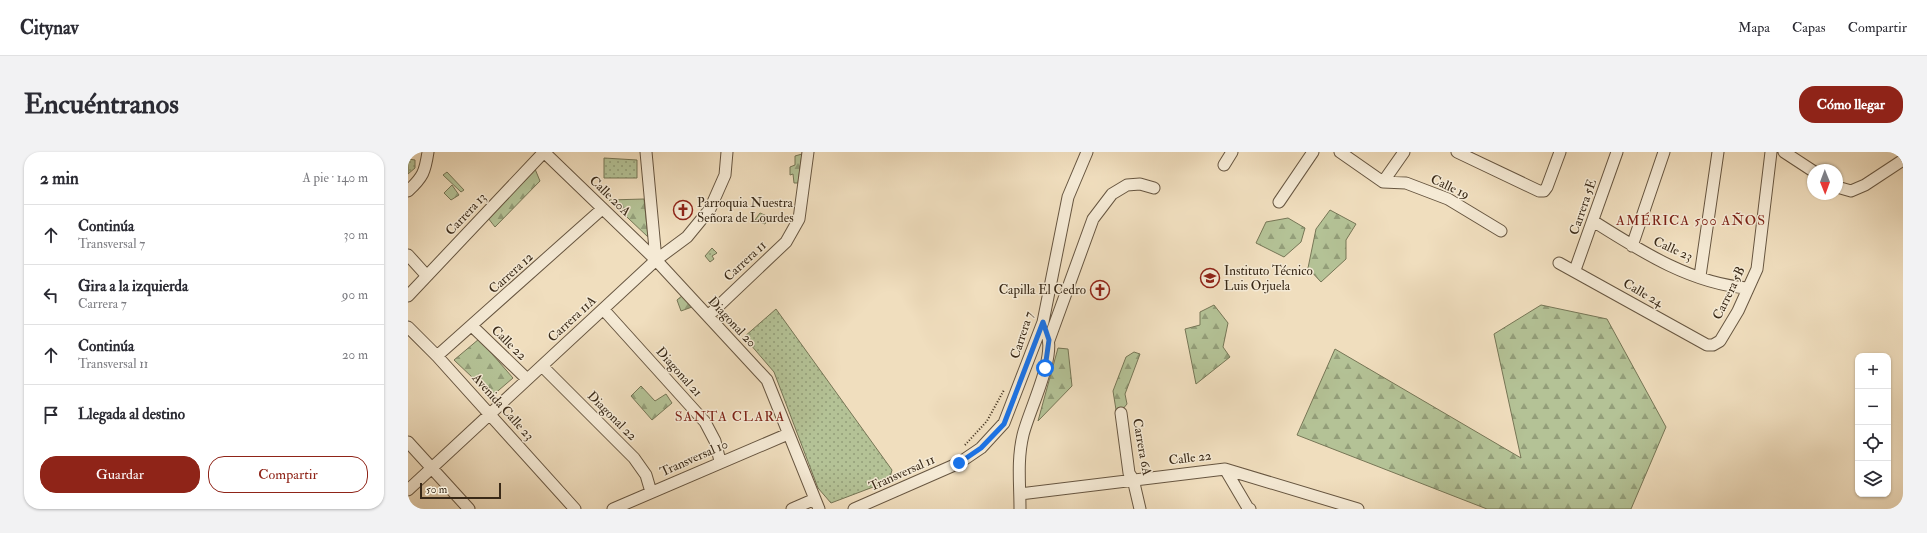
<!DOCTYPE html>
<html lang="es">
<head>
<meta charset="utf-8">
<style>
	:root { --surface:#fff; --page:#f2f2f3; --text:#2b2b33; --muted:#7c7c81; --line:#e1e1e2; --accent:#8f2418 }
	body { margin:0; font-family:"IM FELL Double Pica",serif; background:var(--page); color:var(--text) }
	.controls { position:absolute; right:12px; bottom:12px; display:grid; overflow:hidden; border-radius:8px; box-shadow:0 1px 3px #0004 }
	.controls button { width:36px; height:36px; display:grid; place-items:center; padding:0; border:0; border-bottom:1px solid var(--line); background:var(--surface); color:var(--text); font:20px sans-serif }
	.compass { position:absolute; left:1399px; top:12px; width:36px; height:36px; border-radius:50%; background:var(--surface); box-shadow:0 1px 3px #0004; rotate:179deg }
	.scale { position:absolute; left:12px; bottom:10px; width:81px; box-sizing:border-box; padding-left:4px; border:2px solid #392917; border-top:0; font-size:11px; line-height:14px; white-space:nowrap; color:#392917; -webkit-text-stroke:3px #f5ead5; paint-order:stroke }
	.stop { position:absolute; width:12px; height:12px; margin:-9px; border:3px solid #1a73e8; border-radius:50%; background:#fff }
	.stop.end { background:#1a73e8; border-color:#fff; box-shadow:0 1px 4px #0008 }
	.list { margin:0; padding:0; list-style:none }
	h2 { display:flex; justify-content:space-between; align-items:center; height:52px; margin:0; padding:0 16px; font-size:17px }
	h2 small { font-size:13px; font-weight:400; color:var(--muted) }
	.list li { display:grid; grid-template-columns:26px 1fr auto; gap:12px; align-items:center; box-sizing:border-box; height:60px; padding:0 16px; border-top:1px solid var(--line) }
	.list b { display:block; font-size:15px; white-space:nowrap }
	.list p { margin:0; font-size:13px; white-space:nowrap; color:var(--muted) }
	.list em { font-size:13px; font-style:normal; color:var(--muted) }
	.actions { display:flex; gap:8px; padding:12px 16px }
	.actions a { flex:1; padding:9px 0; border:1px solid var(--accent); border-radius:16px; text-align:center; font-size:14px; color:var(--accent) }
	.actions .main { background:var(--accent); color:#fff }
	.icon { flex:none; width:22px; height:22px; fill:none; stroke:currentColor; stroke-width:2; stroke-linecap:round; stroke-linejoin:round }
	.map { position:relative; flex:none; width:1495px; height:357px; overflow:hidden; border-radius:16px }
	header { display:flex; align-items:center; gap:24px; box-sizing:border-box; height:56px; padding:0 20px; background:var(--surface); border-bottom:1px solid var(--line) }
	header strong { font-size:19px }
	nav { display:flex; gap:22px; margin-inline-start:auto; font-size:14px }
	.intro { display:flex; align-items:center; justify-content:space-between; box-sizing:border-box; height:96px; padding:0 24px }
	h1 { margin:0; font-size:28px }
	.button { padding:10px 18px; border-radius:16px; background:var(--accent); color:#fff; font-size:14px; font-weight:700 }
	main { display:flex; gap:24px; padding:0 24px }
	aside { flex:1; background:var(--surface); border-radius:16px; box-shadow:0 1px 3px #0004 }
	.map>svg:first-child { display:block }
	.grass { fill:url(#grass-dots); stroke:#767656 }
	.forest { fill:url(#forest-firs); stroke:#767656 }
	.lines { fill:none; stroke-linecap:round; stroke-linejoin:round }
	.minor-casing { stroke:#675641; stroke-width:13 }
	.path { stroke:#392917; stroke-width:2; stroke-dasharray:1 2; stroke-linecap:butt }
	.minor { stroke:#f5ead5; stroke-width:11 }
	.route { stroke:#1a73e8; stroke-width:5 }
	.labels { text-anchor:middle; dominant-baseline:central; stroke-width:3; stroke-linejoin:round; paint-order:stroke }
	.street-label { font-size:13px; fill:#392917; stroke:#f5ead5 }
	.poi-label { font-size:13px; fill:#392917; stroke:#f5ead5; text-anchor:start }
	.neighbourhood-label { font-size:14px; letter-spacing:1px; fill:#7a1f14; stroke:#f5ead5 }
</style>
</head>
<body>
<header>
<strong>Citynav</strong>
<nav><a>Mapa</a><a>Capas</a><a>Compartir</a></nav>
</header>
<div class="intro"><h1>Encuéntranos</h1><a class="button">Cómo llegar</a></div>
<main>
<aside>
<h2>2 min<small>A pie · 140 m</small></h2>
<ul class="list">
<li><svg class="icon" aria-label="ahead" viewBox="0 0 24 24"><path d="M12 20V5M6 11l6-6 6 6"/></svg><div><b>Continúa</b><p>Transversal 7</p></div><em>30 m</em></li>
<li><svg class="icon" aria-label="left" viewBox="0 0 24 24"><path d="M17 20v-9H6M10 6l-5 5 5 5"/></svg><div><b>Gira a la izquierda</b><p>Carrera 7</p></div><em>90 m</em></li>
<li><svg class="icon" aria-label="ahead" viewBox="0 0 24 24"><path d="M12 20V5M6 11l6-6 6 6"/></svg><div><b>Continúa</b><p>Transversal 11</p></div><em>20 m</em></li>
<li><svg class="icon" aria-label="arrive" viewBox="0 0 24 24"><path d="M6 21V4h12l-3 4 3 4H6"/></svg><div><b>Llegada al destino</b></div></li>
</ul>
<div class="actions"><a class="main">Guardar</a><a>Compartir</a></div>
</aside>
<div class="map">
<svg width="1495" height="357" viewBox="0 0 1495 357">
	<defs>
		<pattern id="grass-dots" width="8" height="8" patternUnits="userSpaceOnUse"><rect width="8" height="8" fill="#b4c296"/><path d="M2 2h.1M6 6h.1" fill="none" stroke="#939e79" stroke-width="1.8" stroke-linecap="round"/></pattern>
		<pattern id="forest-firs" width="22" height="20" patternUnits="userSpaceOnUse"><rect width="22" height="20" fill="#b4c296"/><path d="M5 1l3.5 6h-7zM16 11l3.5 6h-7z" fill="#939e79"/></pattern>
	</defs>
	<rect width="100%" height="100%" fill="#f0debe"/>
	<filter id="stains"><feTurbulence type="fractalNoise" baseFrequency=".005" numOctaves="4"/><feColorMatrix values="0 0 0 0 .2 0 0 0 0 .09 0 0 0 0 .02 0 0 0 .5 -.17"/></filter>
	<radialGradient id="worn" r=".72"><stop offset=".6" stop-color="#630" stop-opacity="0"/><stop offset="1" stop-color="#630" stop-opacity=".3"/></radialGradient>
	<!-- grass -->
	<path class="grass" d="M196,6L229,8V26H196Z
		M0,7L7,8V16L0,22Z
		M352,61L361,65L357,72L347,68Z
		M304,96L309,101L304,104L306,107L302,110L297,104Z
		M368,157L484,318L481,329L423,351L410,336L366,220L336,185Z"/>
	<!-- forest -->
	<path class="forest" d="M394,2L390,31H386L385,22L382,23V15L387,13V4Z
		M127,17L132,29L87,75L80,66Z
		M39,20L56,38L53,40L35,23Z
		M44,33L51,43L43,48L36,41Z
		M236,47L240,85L201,48Z
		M922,58L948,72L938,88V107L913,130L900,116L908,77Z
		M880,66L897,76L893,90L876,105L848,91L858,70Z
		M275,143L284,155L273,159L269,148Z
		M806,153L820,171L815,195L822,205L788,232L777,177L792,173V160Z
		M1133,153L1199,167L1258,275L1223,357H1079L889,283L927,197L1113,306L1086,182Z
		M71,187L105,226L84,244L46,208Z
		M650,196L660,197L664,234L630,269Z
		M726,200L732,202L717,242L719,252L709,264L705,239L718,205Z
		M233,234L247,249L258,242L264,251L244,268L223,244Z"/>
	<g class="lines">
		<!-- minor casing -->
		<g class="minor-casing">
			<path id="minor" d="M136,0L248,108L359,228L411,357
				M238,0L248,108
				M932,0L975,30
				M1049,0L1131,39H1136L1139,35L1152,0
				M1376,0L1405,19
				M816,13L824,0
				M975,30L998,31L1040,47L1093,79
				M975,30L996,0
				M1429,35L1443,39L1457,33L1495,8
				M0,39C15,25 17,20 20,0
				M871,50L905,0
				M1185,69C1231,98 1283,132 1340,136
				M1224,94L1256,0
				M0,103L19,124
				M1151,111L1299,193H1305L1312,189L1330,159L1349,117L1363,0
				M1167,118L1209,0
				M1292,124L1310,0
				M0,144L136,0
				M195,157L297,270L307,289L312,309
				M300,164L378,90L391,67L400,0
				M64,174L119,227
				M0,175L29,204L167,357
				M641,188L685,67L704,42L719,33L732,32L746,36
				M29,204L194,57
				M134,214L226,306L238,323L243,340
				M713,261L721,321L725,327L732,357
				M0,290L61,357
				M817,317L840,356L842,357
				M0,338L248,108L279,85L302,57L317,23L319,0
				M612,342L817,317L950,357
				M205,357L380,282
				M384,357L407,347
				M446,357L551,311L573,296L596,271L635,170L660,45L679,0
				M612,357C612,332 609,308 615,283C621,258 648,206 639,182"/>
		</g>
		<!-- path -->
		<path class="path" d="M557,293L579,269L596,238"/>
		<!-- minor -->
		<use href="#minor" class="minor"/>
	</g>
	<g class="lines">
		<!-- route -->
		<path class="route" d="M551,311L573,296L596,272L635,170L641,188L637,216"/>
	</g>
	<!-- icons -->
	<defs>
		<g id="church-ring" transform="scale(1)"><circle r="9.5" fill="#f5ead5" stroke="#8f2418" stroke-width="1.5"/><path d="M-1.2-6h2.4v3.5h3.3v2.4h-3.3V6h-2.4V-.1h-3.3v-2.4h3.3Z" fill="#8f2418"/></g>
		<g id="university-ring" transform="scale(1)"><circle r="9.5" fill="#f5ead5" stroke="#8f2418" stroke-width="1.5"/><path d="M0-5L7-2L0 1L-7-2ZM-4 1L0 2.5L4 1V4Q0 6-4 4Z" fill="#8f2418"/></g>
	</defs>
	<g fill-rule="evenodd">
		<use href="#church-ring" x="275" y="58"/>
		<use href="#university-ring" x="802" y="126"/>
		<use href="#church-ring" x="692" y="138"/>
	</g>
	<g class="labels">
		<!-- street labels -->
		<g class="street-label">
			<text transform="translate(1042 35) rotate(25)">Calle 19</text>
			<text transform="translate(202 44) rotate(44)">Calle 20A</text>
			<text transform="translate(1175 55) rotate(-71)">Carrera 5E</text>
			<text transform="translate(58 62) rotate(-47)">Carrera 13</text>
			<text transform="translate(1265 97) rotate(24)">Calle 23</text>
			<text transform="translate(337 109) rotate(-43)">Carrera 11</text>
			<text transform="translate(103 121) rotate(-42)">Carrera 12</text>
			<text transform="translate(1235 141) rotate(30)">Calle 24</text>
			<text transform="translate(1321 141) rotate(-64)">Carrera 5B</text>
			<text transform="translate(164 167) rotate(-43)">Carrera 11A</text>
			<text transform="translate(324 170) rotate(47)">Diagonal 20</text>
			<text transform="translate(614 183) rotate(-72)">Carrera 7</text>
			<text transform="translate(101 191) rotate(44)">Calle 22</text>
			<text transform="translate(271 220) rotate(48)">Diagonal 21</text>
			<text transform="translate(95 255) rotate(48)">Avenida Calle 23</text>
			<text transform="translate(204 264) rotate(45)">Diagonal 22</text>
			<text transform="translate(734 295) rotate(80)">Carrera 6A</text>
			<text transform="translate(286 306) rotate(-24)">Transversal 10</text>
			<text transform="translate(782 306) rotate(-7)">Calle 22</text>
			<text transform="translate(494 321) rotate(-24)">Transversal 11</text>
		</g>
		<!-- poi labels -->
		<g class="poi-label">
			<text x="289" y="51">Parroquia Nuestra<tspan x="289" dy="15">Señora de Lourdes</tspan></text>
			<text x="816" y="119">Instituto Técnico<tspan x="816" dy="15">Luis Orjuela</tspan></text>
			<text x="678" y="138" text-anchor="end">Capilla El Cedro</text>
		</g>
		<!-- neighbourhood labels -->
		<g class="neighbourhood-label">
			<text x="1283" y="68">AMÉRICA 500 AÑOS</text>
			<text x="322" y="264">SANTA CLARA</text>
		</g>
	</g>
	<rect width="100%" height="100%" filter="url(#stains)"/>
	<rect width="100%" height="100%" fill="url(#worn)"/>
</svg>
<div class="controls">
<button>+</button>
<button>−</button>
<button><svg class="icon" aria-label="locate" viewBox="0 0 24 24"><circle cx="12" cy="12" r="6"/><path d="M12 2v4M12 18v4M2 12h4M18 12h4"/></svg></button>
<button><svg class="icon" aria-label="layers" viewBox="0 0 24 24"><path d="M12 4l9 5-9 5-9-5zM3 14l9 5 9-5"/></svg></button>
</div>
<svg class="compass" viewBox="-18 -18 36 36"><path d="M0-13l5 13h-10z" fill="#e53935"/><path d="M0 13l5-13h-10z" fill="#7c7c81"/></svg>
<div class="scale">50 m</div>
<div class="stop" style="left:637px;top:216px"></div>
<div class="stop end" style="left:551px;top:311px"></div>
</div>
</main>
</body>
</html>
